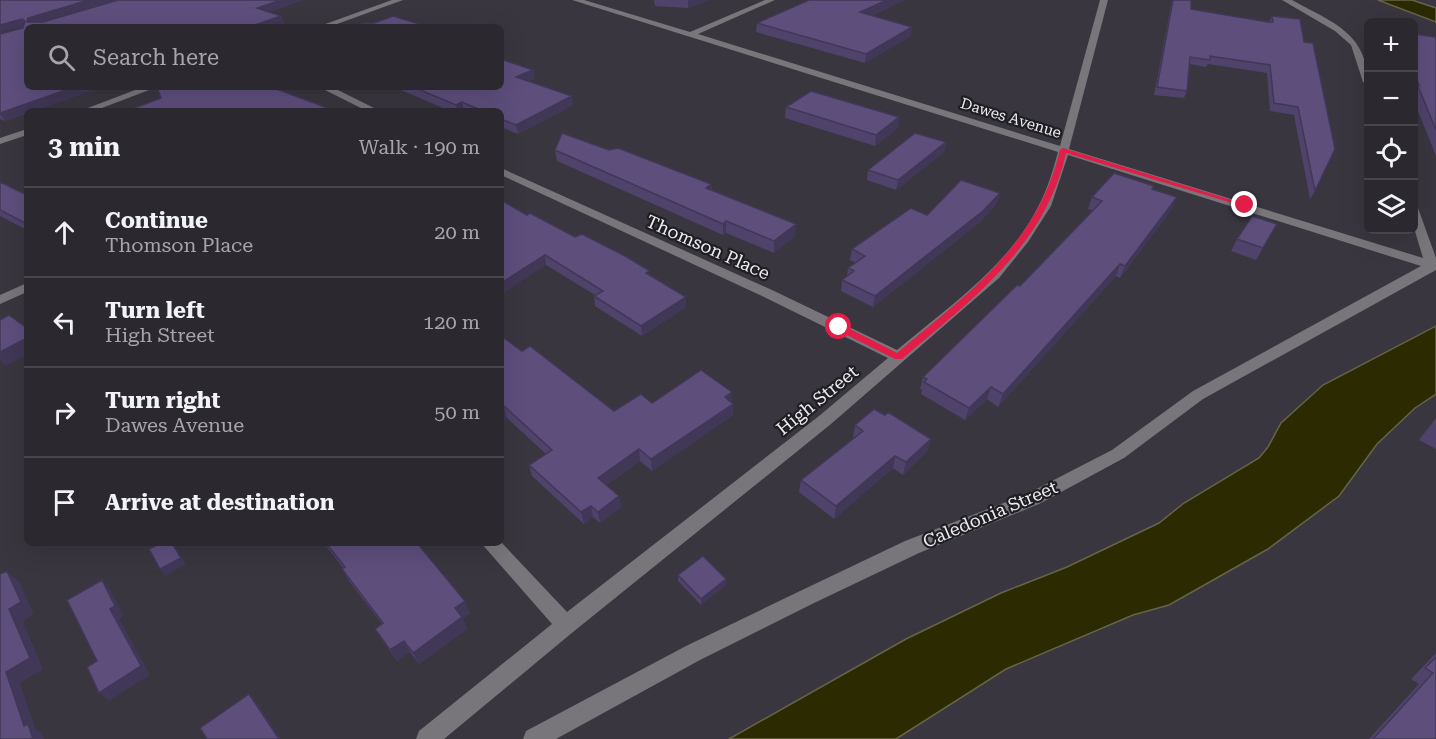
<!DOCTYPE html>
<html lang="en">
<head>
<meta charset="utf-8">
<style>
	:root { --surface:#2b282f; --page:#333037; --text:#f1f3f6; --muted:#a6a6aa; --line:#47444b }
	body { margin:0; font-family:"Roboto Serif",serif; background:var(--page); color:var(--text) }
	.controls { position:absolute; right:18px; top:18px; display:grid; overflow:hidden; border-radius:9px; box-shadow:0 6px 24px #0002 }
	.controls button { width:54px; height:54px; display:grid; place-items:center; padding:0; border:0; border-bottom:2px solid var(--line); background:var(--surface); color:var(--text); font:30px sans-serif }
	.stop { position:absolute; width:18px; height:18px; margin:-14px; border:4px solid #e11d48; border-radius:50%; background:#fff }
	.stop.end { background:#e11d48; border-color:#fff; box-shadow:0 2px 6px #0008 }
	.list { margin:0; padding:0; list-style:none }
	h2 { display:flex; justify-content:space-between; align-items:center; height:78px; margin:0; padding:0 24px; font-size:26px }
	h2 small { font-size:20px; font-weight:400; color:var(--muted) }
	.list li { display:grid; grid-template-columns:39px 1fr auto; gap:18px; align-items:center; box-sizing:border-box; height:90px; padding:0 24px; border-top:2px solid var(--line) }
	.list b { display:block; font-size:22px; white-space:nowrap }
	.list p { margin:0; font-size:20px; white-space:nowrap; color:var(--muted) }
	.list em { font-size:20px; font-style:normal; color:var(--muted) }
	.icon { flex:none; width:33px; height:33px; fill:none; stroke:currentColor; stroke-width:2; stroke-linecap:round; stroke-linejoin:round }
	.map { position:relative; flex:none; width:1436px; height:739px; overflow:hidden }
	.search { position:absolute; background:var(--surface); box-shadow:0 6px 24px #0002; left:24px; top:24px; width:480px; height:66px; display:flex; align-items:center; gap:15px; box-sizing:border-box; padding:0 21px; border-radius:9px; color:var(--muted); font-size:22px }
	.panel { position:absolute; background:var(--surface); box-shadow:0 6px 24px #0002; left:24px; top:108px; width:480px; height:438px; border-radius:9px }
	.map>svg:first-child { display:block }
	.water { fill:#2c2a00; stroke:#666448; stroke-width:1.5 }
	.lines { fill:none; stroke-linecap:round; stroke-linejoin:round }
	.minor { fill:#78767b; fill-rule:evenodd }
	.wall { fill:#50436b }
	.shaded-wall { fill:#413757 }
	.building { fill:#5d4e7c; stroke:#413757; stroke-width:1.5 }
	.route { fill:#e11d48 }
	.labels { text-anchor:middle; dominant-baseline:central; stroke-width:4.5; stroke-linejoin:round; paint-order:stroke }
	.far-street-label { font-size:15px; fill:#ecebf1; stroke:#1f1e22 }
	.street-label { font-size:18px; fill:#ecebf1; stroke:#1f1e22 }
</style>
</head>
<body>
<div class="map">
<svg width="1436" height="739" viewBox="0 0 1436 739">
	<rect width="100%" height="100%" fill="#39363f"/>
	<!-- water -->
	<path class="water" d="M1378,0H1412L1436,8V22Z
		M1436,326V394L1415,408L1377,444L1339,496L1268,549L1169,605L1133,615L1006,669L896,739H729L906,639L1001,593L1067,567L1159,523L1184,503L1259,458L1268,447L1281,423L1323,385Z"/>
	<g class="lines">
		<!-- minor -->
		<path class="minor" d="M392,0H403L329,27H317Z
			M572,0H584L690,32L765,0H775L698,34L1060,146L1100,0H1108L1069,149L1423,258L1414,228V208H1418L1436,258V270L1203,399L1124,458L1039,504L919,553L812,604L700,660L556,739H523L526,731L686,646L798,592L905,541L1027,494L1077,468L1112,450L1193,391L1421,266L1068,155L1051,206L1028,242L999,278L831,424L573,632L444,739H416L419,731L552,624L481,543L501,542L567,612L819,416L888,358L762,296L501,175V168L772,290L897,350C948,307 1009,266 1039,205C1048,188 1053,170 1058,152Z
			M1282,0H1292C1331,22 1368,32 1368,85L1363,82L1351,45L1335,31Z
			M143,87H157L94,111H80Z
			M319,87H332L380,111H367Z
			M27,129V135L0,144V138Z
			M27,283V292L0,304V295Z"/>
	</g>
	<!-- wall -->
	<path class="wall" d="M0,0H303L269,12L281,16L284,23L273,27H27V87H101L5,121L0,119V34L23,28L24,27Z
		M654,0H709L688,8L655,6Z
		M809,0H904L871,16L911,36L865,63L756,32L757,23Z
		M1172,0H1191V9L1269,22L1272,16L1300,19L1315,191L1310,199L1294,115L1270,111L1267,73L1208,64L1206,67L1190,64L1187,91L1184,98L1154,95Z
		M1413,34L1436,37V156L1413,98Z
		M533,70L534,79L529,81L573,105L518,134L501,127V111H450L394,87H501Z
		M786,107L899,117L898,128L875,146L785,118Z
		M946,142L944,152L896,190L867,180L868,170Z
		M555,150H609L711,184L712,190L795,236L774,253L726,233L723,235L557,161Z
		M0,182L27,195V230L0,216Z
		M1154,186L1153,190L1172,209L1120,278L1116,276L998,407L987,399L965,420L921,394L922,390L920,389L923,377L1020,286L1093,210L1088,209L1092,197Z
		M1000,193L997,203L980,222L873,307L841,291L842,280L847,276L848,268L856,263L850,260L852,249L927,215Z
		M527,215L575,237L650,276L686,307L642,336L595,306L594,296L595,295L546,265Z
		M1277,224L1256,260L1231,251L1237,239Z
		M501,339L614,411L652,403H732L733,415L652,471L640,461L606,485L619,496L621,507L600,523L593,517L584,524L532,476L529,465L546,454L507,418L501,421Z
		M885,415L931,439L927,451L903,475L893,468L834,519L799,492L801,480L854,438H853L855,425Z
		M1436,418V449L1419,440Z
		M324,543H417L470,613L463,618L467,629L419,664L410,652L397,661L382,640L375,629L382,624L349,581L342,569L343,568Z
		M678,575L726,579V585L701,605L678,581Z
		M1436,653V739H1369L1419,684L1411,679Z"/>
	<!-- shaded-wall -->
	<path class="shaded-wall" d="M89,0H116L32,25L27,22L28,18Z
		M281,0H303L260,15L257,8Z
		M688,0H709L688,8Z
		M887,0H904L859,21L860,12Z
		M281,16L284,23L273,27H249Z
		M22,19L26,26L0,33V25Z
		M912,27L911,36L865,63L866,54Z
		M533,70L534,79L518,86L516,77Z
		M74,87H101L33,111H27V113L5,121L0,114V113Z
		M572,96L573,105L518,134L516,125Z
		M462,102L464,111H457L456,105Z
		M899,117L898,128L875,146L876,135Z
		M946,142L944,152L896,190L898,180Z
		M711,184L712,195L706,188Z
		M1000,193L997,203L980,222L873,307L875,296Z
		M1177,197L1172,209L1120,278L1125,266Z
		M726,221V233L723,235V224Z
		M796,224L795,236L774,253V241Z
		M545,255L546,265L501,295V283Z
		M1120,264L1116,276L998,407L1003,394Z
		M686,297V307L642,336L641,326Z
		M27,338V355L5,366L0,360V352Z
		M991,387L987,399L965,420L969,408Z
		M732,392V404L725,397Z
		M733,404V415L652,471L651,459Z
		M504,406L507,418L501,421V408Z
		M931,439L927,451L903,475L906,462Z
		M639,449L640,461L600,489L598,478Z
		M895,456L893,468L834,519L836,506Z
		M619,496L621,507L600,523L598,512Z
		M591,506L593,517L584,524L581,512Z
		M172,543L174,545L186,564L165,576L160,569Z
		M7,571L20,583L34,614L23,621L43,669L20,683L36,730L43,734L44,739H33L24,726L6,672L9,609Z
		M726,579V585L701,605V599Z
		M102,580L110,590L124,616L119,618L150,675L109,701L99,693L110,609Z
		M465,601L470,613L463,618L467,629L419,664L413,653L455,608Z
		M404,641L410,652L397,661L390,650Z
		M249,694L258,704L281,739H279Z"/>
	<!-- building -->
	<path class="building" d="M0,0H89L28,18L27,22H43L118,0H281L257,8L281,16L249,27H27V87H74L0,113V34L23,28L25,21L22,19L0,25Z
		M809,0H887L860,12L912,27L866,54L757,23Z
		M1173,0H1191V9L1268,22H1273L1272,16L1300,19L1304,42L1313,43L1335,149L1315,191L1298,107L1274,103L1270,65L1210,56V60L1190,57L1187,91L1157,87Z
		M393,16L429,27H352L364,23H374Z
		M1413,34L1436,37V130L1417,84L1419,85L1413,69Z
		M501,59L533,70L516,77L572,96L516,125L501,119V111H483L462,102L456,105L413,87H501Z
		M157,87H271L336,111H126L161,98Z
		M811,91L899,117L876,135L786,107Z
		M562,133L609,150L618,148L711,184L706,188L796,224L774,241L726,221L723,224L555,150Z
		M915,133L946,142L898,180L868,170Z
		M1114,173L1154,186L1152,189L1177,197L1125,266L1120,264L1003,394L991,387L969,408L924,382L927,379L923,377L1017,285L1020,286L1102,201L1092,197Z
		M961,180L1000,193L983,211L875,296L842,280L854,271L848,268L865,256L852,249L911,208L927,215Z
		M0,182L27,195V224L0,210Z
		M501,200L527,215L530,213L575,237L582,234L627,257L650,271L646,273L686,297L641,326L594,296L603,291L545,255L501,283Z
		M1252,216L1277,224L1263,248L1237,239Z
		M9,315L27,328V338L0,352V320Z
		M504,338L522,351L530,346L614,411L641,394L652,403L701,370L732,392L725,397L733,404L651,459L639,449L598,478L619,496L598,512L591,506L581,512L529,465L552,450L504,406L501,408V339H502Z
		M874,409L885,415L888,412L931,439L906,462L895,456L836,506L801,480L863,431L855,425Z
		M161,543H172L181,558L160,569L149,549Z
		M326,543H417L465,601L455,608L462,617L413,653L404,641L390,650L375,629L383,623L342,569L345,567Z
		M703,556L726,579L701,599L678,575Z
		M7,571L21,602L9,609L30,658L6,672L24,726L28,724L33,739H0V574Z
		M102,580L115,606L110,609L141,666L99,693L87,667L97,661L67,600Z
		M1436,657V739H1373L1433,673L1425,668Z
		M249,694L279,739H207L200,728Z"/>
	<!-- route -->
	<path class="route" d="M1063,148L1248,205L1242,206L1066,153C1045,247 971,300 902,359H895L835,329V325H842L897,353C968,293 1037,246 1060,150Z"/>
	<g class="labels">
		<!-- far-street labels -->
		<g class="far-street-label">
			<text transform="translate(1011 118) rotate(17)">Dawes Avenue</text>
		</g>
		<!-- street labels -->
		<g class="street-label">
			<text transform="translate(708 247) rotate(24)">Thomson Place</text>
			<text transform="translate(817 400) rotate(-39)">High Street</text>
			<text transform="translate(990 514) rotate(-23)">Caledonia Street</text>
		</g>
	</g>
</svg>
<div class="controls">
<button>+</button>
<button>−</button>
<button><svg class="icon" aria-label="locate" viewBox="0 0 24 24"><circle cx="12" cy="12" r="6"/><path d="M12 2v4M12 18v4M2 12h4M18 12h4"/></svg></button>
<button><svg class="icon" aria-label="layers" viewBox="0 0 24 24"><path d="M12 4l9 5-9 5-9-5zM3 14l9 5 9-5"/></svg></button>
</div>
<div class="stop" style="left:839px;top:327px"></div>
<div class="stop end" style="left:1245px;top:205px"></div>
<div class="search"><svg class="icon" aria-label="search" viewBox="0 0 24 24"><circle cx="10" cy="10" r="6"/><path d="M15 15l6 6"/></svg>Search here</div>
<section class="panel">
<h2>3 min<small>Walk · 190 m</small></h2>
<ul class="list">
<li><svg class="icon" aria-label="ahead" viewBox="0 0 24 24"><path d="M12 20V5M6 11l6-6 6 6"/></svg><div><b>Continue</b><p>Thomson Place</p></div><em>20 m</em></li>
<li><svg class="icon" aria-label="left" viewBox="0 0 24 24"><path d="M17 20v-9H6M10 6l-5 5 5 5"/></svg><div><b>Turn left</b><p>High Street</p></div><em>120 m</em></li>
<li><svg class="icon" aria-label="right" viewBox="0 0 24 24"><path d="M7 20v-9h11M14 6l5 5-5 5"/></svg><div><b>Turn right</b><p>Dawes Avenue</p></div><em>50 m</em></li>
<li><svg class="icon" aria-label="arrive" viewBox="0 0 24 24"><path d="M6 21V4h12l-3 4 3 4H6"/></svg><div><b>Arrive at destination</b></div></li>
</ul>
</section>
</div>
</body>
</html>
